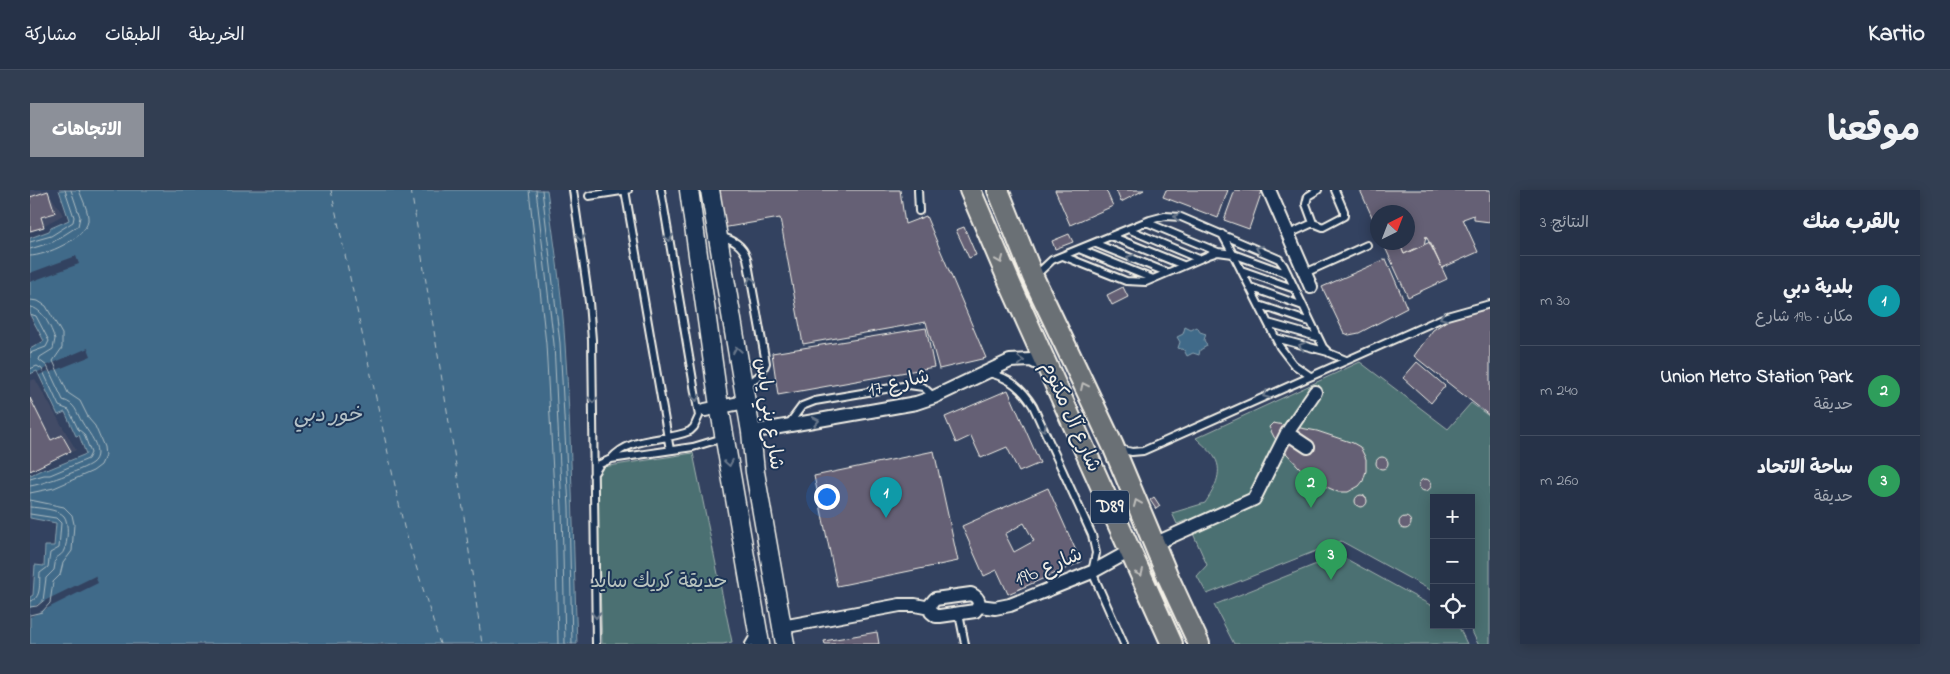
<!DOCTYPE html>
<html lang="ar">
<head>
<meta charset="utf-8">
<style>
	:root { --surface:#263248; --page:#323e52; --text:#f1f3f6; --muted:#a4aab4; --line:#424d60; --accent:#8c9099 }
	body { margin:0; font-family:"Indie Flower","Playpen Sans Arabic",sans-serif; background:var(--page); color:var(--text); direction:rtl }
	.controls { position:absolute; right:15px; bottom:15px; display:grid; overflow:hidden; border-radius:0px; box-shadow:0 2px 12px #0003 }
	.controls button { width:45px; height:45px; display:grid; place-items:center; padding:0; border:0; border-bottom:1px solid var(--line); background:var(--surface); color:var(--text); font:25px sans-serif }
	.compass { position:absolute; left:1340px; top:15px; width:45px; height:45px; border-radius:50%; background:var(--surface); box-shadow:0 2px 12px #0003; rotate:42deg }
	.you { position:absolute; left:796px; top:306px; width:18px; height:18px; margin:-12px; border:4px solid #fff; border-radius:50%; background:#1a73e8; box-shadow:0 0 0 8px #1a73e833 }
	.badge { display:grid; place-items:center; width:32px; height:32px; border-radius:50%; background:var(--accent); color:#fff; font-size:16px; font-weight:700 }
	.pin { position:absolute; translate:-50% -41px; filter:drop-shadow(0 1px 2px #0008) }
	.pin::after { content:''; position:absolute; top:26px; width:18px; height:15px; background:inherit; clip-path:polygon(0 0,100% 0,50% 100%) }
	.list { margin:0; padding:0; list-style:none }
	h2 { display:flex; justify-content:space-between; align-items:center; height:65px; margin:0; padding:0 20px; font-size:21px }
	h2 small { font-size:16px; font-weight:400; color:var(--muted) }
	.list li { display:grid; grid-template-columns:32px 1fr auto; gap:15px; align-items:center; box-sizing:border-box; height:90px; padding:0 20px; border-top:1px solid var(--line) }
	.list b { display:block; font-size:19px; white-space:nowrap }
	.list p { margin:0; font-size:16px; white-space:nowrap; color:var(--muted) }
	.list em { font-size:16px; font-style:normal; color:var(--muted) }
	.icon { flex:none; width:28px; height:28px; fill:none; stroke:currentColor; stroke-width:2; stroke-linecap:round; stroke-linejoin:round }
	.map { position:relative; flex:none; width:1460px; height:454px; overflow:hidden; direction:ltr; border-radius:0px }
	header { display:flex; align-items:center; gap:30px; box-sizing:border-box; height:70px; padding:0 25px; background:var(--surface); border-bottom:1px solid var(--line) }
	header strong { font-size:24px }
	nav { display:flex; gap:28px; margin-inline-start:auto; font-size:18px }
	.intro { display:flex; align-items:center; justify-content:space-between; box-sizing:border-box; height:120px; padding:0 30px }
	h1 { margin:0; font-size:35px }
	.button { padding:12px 22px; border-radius:0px; background:var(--accent); color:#fff; font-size:18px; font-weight:700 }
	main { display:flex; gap:30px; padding:0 30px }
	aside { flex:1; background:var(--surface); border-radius:0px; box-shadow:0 2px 12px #0003 }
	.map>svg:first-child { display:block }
	.built { fill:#424b66 }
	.green { fill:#4b7072; stroke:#a0b0ad }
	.water { fill:#416b89; stroke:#89a1af }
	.pier { fill:#334260 }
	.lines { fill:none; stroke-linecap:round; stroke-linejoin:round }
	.shore { stroke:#acbbc2; stroke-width:1 }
	.ferry { stroke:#b5c2c7; stroke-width:1; stroke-dasharray:6 5; stroke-linecap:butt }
	.building { fill:#656074; stroke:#f4f1e8; fill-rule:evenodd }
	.lane-casing { stroke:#f4f1e8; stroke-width:10 }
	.street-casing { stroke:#f4f1e8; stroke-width:16 }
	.secondary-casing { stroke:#f4f1e8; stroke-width:21 }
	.primary-casing { stroke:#f4f1e8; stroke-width:24 }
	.lane { stroke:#1d3557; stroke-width:6 }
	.street { stroke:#1d3557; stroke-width:12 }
	.secondary { stroke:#1d3557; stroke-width:18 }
	.primary { stroke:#6b6f75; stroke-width:20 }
	.oneway { stroke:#68778a }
	.oneway2 { stroke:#bdbdba }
	.labels { text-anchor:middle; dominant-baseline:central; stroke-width:4; stroke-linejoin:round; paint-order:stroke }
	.shield { fill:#1d3557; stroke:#b4b9bc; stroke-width:1 }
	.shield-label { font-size:19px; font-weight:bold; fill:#f4f1e8 }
	.street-label { font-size:20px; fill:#f4f1e8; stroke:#1d3557 }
	.park-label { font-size:20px; fill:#b9c4bf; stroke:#1d3557 }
	.water-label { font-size:21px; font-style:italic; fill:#b5c2c7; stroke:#1d3557 }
</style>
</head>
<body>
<header>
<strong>Kartio</strong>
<nav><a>الخريطة</a><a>الطبقات</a><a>مشاركة</a></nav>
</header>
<div class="intro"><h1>موقعنا</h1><a class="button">الاتجاهات</a></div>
<main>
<aside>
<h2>بالقرب منك<small>النتائج: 3</small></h2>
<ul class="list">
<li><span class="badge" style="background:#0f9aa8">1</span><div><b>بلدية دبي</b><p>مكان · 19b شارع</p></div><em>30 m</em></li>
<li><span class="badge" style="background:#2e9e5b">2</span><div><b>Union Metro Station Park</b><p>حديقة</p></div><em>240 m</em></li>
<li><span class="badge" style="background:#2e9e5b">3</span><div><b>ساحة الاتحاد</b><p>حديقة</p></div><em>260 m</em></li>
</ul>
</aside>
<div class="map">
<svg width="1460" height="454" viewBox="0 0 1460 454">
	<rect width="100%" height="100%" fill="#334260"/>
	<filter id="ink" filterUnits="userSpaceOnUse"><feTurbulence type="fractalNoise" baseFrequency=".02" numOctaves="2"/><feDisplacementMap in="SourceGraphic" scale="10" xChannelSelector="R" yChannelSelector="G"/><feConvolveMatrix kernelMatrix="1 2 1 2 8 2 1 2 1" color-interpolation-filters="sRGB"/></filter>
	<g filter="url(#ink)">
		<!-- built -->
		<path class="built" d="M0,0H17L33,25L0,43Z
			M5,189L46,260L0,281V191Z"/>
		<!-- green -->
		<path class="green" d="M1330,172L1418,239L1441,213L1460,227V454H1448L1439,435H1441V308H1404V402L1311,351L1177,404L1167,386L1177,375L1157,330L1147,334L1142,323L1175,313C1183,301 1194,283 1185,268C1181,261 1172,254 1166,248Z
			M663,263L702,452L693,454H572L566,278Z
			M1309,365L1404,417V435H1428L1437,454H1204L1184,415Z"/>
		<!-- water -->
		<path class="water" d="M29,0H517C524,51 532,103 535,154C542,254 543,354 547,454H0V407L3,405L5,375L14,376L15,356H24L26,333L0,328V283L1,285L15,278L17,280L56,264L49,245L46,246L35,222L28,225L7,181L0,184V159L14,151L0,125V48L19,41L21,38L39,30Z
			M1155,137L1161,140L1167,137L1170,142L1176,144L1174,150L1177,156L1170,160L1169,165L1163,163L1157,166L1154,160L1148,158L1150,152L1147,147L1153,144Z"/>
		<!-- pier -->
		<path class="pier" d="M46,66L49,74L0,92V83Z
			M58,158L61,166L19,183L18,181L9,185L8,182L17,178L16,176Z
			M65,386L68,393L0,427V418Z"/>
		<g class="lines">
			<!-- shore -->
			<path class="shore" d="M499,0L516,154L525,319L528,454
				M506,0L524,154L532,318L535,454
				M512,0L530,153L539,318L542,454
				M0,52L21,46L43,32L44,27L35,0
				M0,59L23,52L48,36L50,27L41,0
				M0,66C15,66 56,48 58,31C59,21 52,9 49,0
				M0,110L8,111L16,116L32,144V158L23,171L38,203L50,211L59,229L65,236L74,257L75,266L71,275L63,281L24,298L0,303
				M0,117C13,118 21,138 25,149L23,159L10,167L9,170L17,176L33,210C46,214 46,222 52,232C57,241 67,251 67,263C67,267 65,271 62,273C53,280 10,295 0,296
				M0,124L6,126L19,151L16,157L0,163
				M0,179L7,176L12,179L29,216L39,220L48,239L54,244L61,263L58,269L20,285H14L0,289
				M0,310L34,317L42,325L44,334L42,361L33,373L30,385L23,392L20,413L12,422L0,425
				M0,317C9,318 28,319 34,326C39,332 38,353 34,360C33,364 29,366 26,368L24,380L16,388L13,411L7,416L0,417
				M0,324L26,328L31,333L29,358L20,363L18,377L10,383C9,393 12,409 0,411"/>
			<!-- ferry -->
			<path class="ferry" d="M301,0L374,337L410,454
				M381,0L432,312L452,454"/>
		</g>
		<!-- building -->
		<path class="building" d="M685,0H870L875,34L896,26L956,168L909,179L896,132L773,154L750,28L692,38Z
			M1025,0H1076L1083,16L1040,35Z
			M1086,0H1114L1091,12Z
			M1136,0H1198L1188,28L1133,7Z
			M1205,0L1232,1L1219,39L1194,30Z
			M1330,0H1460V32L1444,30V25L1433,29L1448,62L1412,78L1396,46L1394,55L1374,64L1369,52H1378V22H1348V40Z
			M18,1L25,23L11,27L14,37L0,41V7Z
			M934,37L946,65L939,68L926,40Z
			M1039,44L1043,52L1025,59L1022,51Z
			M1369,52L1374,64L1400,52L1417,89L1378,107L1353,53Z
			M1356,69L1377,118L1329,143L1319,145L1314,143L1292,97Z
			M1093,97L1098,107L1082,115L1077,105Z
			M1455,117L1460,118V226L1384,166L1403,140L1421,128Z
			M896,138L904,177L748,205L742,163Z
			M1387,172L1415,196L1401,213L1373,188Z
			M978,200L1010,273L989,282L977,257L951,268L941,246L926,253L915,227Z
			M0,208L21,250L32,245L41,261L0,281Z
			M1243,233L1287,241L1323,253L1330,257L1336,269V281L1333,291L1329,296L1318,302H1308L1281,290L1257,264L1244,247L1239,237Z
			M904,261L928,371L807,396L784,286Z
			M1346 273a6 6 0 1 1 12 0a6 6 0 1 1-12 0Z
			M1389 295a6 6 0 1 1 12 0a6 6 0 1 1-12 0Z
			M1018,298L1051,372L978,404L967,380L954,386L932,336ZM994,333L1004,351L984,362L975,344Z
			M1325 311a6 6 0 1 1 12 0a6 6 0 1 1-12 0Z
			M1124,307L1130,316L1126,319L1120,310Z
			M1369 333a6 6 0 1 1 12 0a6 6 0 1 1-12 0Z
			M847,442L849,454H795L794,451Z"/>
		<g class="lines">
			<!-- lane casing -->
			<g class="lane-casing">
				<path id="lane" d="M543,0L559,112L562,150L566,454
					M595,0L640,260
					M888,0L889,21
					M1288,0L1278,6L1276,14L1283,33L1293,37L1314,26V21L1305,0
					M559,6L598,0
					M1116,32L1188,62
					M1098,39L1169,69
					M1192,44L1203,64L1258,84
					M1259,44L1283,33
					M690,46C703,50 712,54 717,68L736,173L731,184L715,197
					M1081,46L1153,75
					M1064,53L1136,82
					M1049,59L1123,89
					M1033,66L1096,91L1116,92L1179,65L1188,62L1203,64L1250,157L1263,174L1280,186
					M1211,80L1265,99
					M1275,83L1337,55
					M1006,85L1022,70L1120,30L1135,26L1151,27L1249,69L1254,76L1293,157L1299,163L1316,170
					M1220,97L1273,116
					M1229,115L1280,132
					M1238,133L1287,147
					M1246,148L1298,162
					M959,183C980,188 992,198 1003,216L1062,345L1066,363L1062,382L1094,454
					M758,235L772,216L785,211L879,195L893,197L904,207
					M1089,259L1102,262L1113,261L1417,126L1460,114
					M581,269C600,246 634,252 660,241L664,237L669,226L631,0
					M563,285L570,274L581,269L663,257L693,248
					M929,424L935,454
					M719,454L725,444"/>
			</g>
			<!-- street casing -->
			<g class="street-casing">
				<path id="street" d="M1239,0L1281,97
					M675,220L715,212
					M721,242L886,213L904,207L980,171L1001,170L1019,179
					M1257,243L1278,257
					M1124,354L1224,309L1257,243L1285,202
					M941,404C950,408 951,415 945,421L910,426H906L901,422L900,415L905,409Z
					M949,416L965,418L980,415L1062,382L1100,361
					M752,437L870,415H885L900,418"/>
			</g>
			<!-- secondary casing -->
			<g class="secondary-casing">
				<path id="secondary" d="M659,0L688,209L730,454
					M680,0L721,242L725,282L755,454"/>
			</g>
			<!-- primary casing -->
			<g class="primary-casing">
				<path id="primary" d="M940,0L982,98L1142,454
					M968,0L1003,87L1083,256L1138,387L1169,454"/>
			</g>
			<!-- lane -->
			<use href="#lane" class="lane"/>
			<!-- street -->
			<use href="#street" class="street"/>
			<!-- secondary -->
			<use href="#secondary" class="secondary"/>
			<!-- primary -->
			<use href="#primary" class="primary"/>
		</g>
		<!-- one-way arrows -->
		<defs><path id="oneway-chevron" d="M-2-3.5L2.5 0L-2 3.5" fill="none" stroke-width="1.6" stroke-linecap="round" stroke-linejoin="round" transform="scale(1.25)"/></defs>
		<g class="oneway">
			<use href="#oneway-chevron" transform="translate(1147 27) rotate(-170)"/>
			<use href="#oneway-chevron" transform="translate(551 48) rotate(82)"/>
			<use href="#oneway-chevron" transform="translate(639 48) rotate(80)"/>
			<use href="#oneway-chevron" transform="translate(1229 59) rotate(-157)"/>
			<use href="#oneway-chevron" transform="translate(1100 68) rotate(-158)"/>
			<use href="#oneway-chevron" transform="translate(721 90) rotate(-100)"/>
			<use href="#oneway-chevron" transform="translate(1413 127) rotate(157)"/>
			<use href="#oneway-chevron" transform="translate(1272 156) rotate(-165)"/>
			<use href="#oneway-chevron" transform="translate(707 160) rotate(-100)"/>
			<use href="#oneway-chevron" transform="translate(991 171) rotate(-3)"/>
			<use href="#oneway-chevron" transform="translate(1236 205) rotate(156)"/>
			<use href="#oneway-chevron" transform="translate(666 208) rotate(80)"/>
			<use href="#oneway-chevron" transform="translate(563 210) rotate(90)"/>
			<use href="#oneway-chevron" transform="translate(786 231) rotate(-10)"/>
			<use href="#oneway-chevron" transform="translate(1013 238) rotate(65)"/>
			<use href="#oneway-chevron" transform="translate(699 273) rotate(80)"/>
			<use href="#oneway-chevron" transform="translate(566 425) rotate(89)"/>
		</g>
		<g class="oneway2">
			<use href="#oneway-chevron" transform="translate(970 70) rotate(67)"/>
			<use href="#oneway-chevron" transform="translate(1054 196) rotate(-115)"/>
			<use href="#oneway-chevron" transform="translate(1107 313) rotate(-113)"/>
			<use href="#oneway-chevron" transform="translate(1110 383) rotate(66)"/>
		</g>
	</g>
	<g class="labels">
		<!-- shield labels -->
		<rect class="shield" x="1061" y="300.5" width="38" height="33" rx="4"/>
		<g class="shield-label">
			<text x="1080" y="317">D89</text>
		</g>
		<!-- street labels -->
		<g class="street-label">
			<text transform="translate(869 194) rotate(-14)">شارع 17</text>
			<text transform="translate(738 224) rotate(82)">شارع بني ياس</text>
			<text transform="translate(1040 227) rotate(66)">شارع آل مكتوم</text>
			<text transform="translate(1019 378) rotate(-23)">19b شارع</text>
		</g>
		<!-- park labels -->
		<g class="park-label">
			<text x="629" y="392">حديقة كريك سايد</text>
		</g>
		<!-- water labels -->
		<g class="water-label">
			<text x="298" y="226">خور دبي</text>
		</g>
	</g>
</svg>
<div class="controls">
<button>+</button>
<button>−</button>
<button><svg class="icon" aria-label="locate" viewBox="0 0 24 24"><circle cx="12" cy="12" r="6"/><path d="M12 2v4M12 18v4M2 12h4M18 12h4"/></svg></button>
</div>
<svg class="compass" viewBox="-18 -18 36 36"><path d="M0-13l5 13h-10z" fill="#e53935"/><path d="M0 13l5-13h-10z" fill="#a4aab4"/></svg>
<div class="you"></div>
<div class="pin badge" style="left:856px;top:328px;background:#0f9aa8">1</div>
<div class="pin badge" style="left:1281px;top:318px;background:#2e9e5b">2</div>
<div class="pin badge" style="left:1301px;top:390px;background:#2e9e5b">3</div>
</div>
</main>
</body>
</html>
